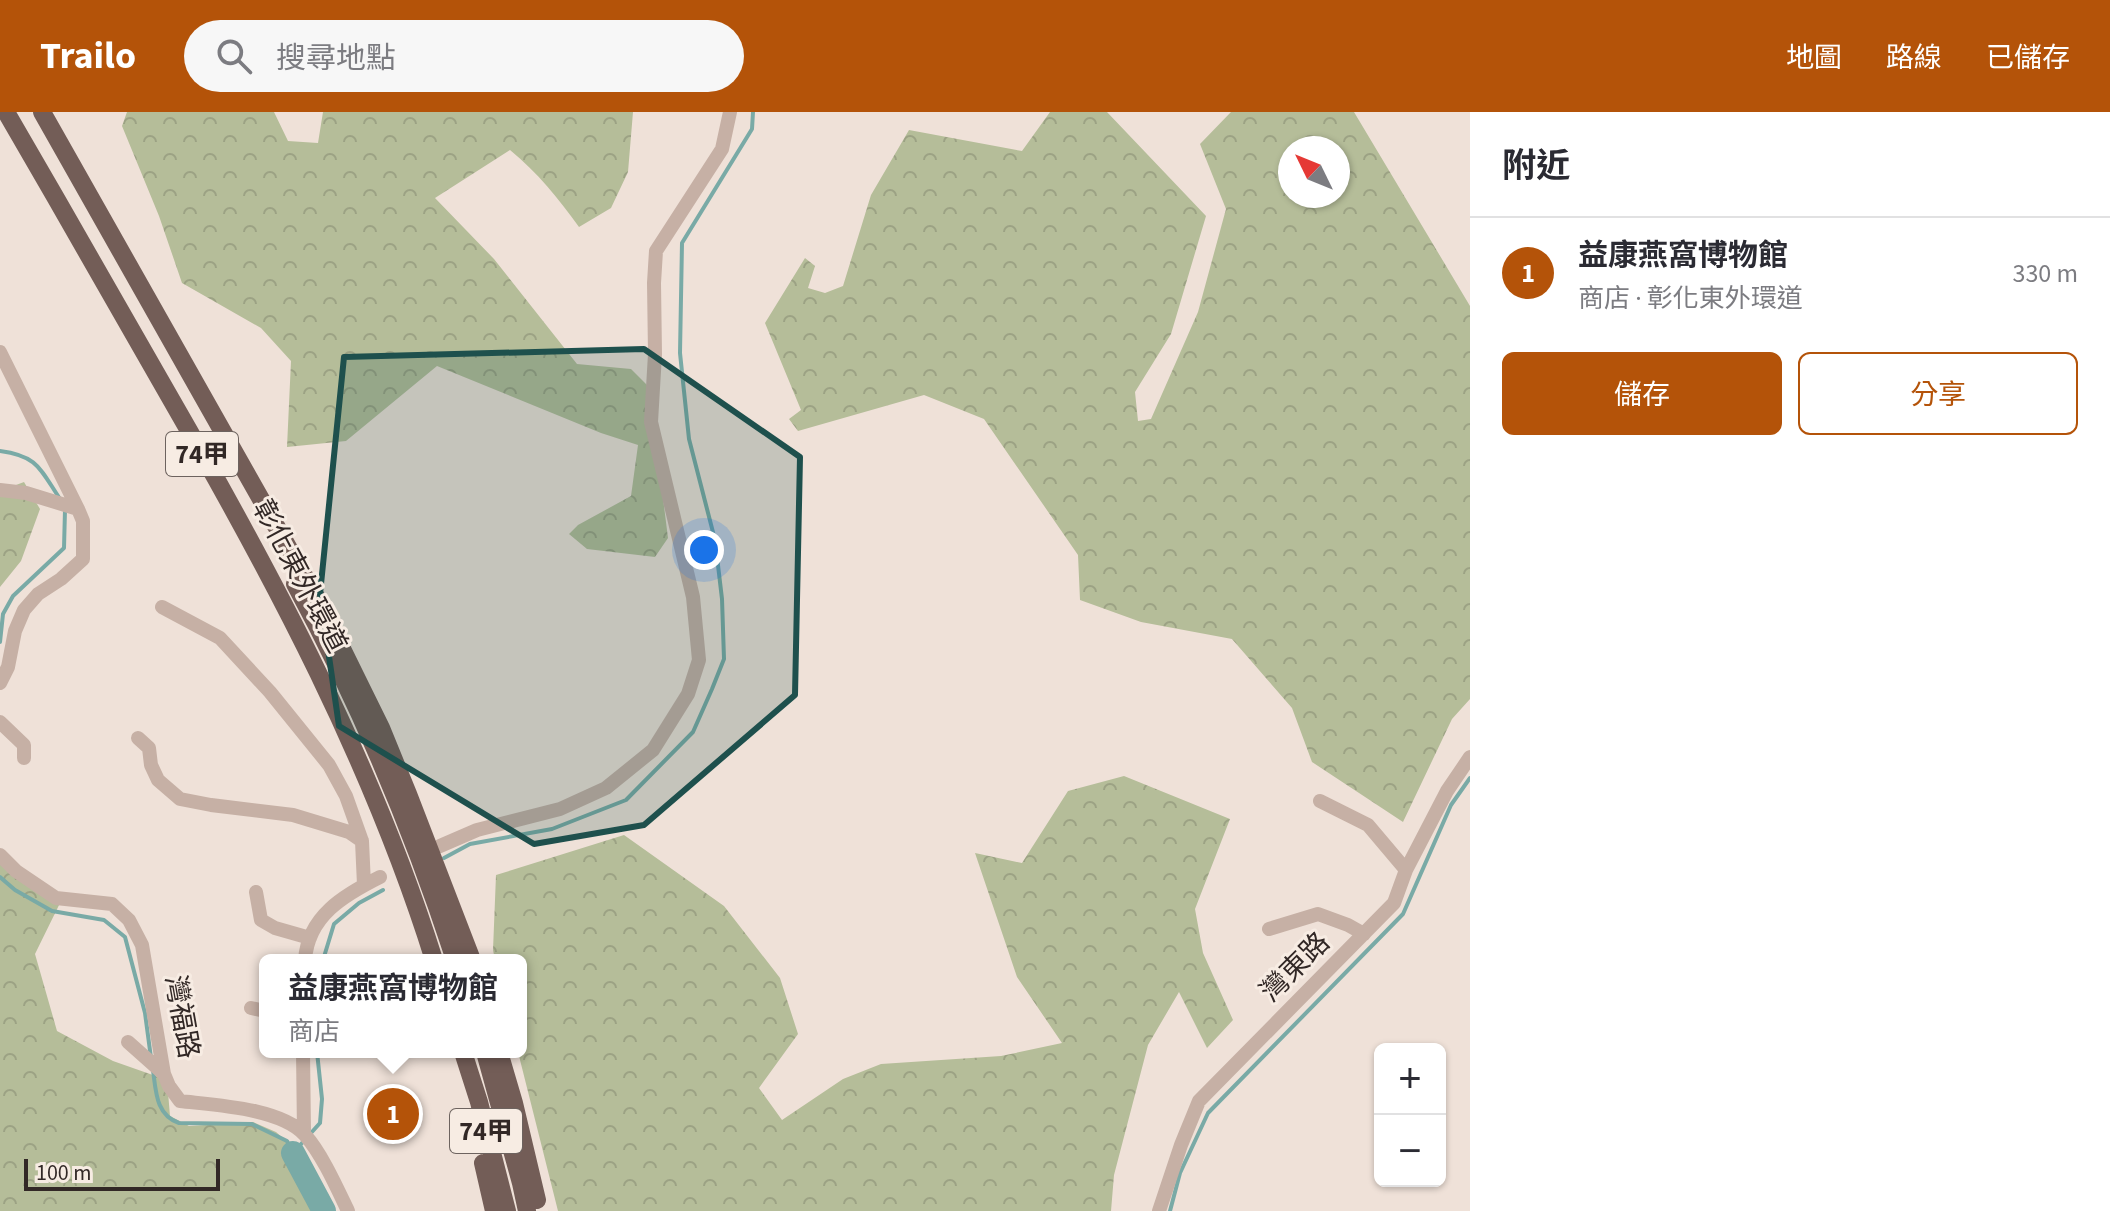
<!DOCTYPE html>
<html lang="zh-TW">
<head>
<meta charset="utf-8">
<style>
	:root { --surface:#fff; --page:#f7f7f7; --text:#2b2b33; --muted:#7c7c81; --line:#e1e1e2; --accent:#b45309 }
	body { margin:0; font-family:"Source Sans 3","Noto Sans TC",sans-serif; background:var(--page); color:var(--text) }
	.controls { position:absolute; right:24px; bottom:24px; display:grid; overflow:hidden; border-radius:12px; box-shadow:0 2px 6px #0004 }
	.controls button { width:72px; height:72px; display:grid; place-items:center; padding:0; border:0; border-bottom:2px solid var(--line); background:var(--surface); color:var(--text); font:40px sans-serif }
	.compass { position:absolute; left:1278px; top:24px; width:72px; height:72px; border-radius:50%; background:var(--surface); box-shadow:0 2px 6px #0004; rotate:313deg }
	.scale { position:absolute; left:24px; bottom:20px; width:196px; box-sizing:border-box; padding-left:8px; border:4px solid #322826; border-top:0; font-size:22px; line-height:28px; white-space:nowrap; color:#322826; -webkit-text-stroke:6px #f7ece3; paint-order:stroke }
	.you { position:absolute; left:704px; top:438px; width:28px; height:28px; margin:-20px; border:6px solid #fff; border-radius:50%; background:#1a73e8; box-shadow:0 0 0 12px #1a73e833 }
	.badge { display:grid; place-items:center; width:52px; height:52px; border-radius:50%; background:var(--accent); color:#fff; font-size:26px; font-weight:700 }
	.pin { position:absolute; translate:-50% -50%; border:4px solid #fff; box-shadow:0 2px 8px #0006 }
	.popup { position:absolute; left:259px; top:842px; width:268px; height:104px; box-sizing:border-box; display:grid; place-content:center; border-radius:12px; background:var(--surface); filter:drop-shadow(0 2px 6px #0005); font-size:26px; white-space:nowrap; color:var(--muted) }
	.popup b { font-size:30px; color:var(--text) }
	.popup::after { content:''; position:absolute; left:50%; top:100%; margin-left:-16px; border:16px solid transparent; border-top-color:var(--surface) }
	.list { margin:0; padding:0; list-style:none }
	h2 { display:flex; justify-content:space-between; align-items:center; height:104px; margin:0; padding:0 32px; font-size:34px }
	h2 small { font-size:26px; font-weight:400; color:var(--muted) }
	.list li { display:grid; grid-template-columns:52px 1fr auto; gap:24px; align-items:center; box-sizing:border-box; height:112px; padding:0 32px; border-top:2px solid var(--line) }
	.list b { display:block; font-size:30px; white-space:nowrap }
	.list p { margin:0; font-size:26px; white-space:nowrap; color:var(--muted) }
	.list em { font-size:26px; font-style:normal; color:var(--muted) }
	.actions { display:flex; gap:16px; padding:24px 32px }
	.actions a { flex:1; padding:18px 0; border:2px solid var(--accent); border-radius:12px; text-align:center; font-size:28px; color:var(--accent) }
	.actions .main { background:var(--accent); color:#fff }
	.icon { flex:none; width:44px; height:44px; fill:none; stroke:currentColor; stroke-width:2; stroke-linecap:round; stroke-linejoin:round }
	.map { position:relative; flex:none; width:1470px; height:1099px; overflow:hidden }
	header { display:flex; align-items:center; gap:48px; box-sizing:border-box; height:112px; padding:0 40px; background:var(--accent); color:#fff }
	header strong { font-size:38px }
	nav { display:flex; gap:44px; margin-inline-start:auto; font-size:28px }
	.search { width:560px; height:72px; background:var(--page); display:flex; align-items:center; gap:20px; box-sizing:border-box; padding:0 28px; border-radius:44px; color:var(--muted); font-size:30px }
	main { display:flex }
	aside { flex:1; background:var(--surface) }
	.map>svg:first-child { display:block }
	.forest { fill:url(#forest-crowns); fill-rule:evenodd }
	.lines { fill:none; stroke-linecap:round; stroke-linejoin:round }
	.stream { stroke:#79aaa6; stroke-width:4 }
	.river { stroke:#79aaa6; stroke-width:24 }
	.minor { stroke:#c6b0a5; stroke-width:14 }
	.major { stroke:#735d57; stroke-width:18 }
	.marked { fill:#1e504d; fill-opacity:0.2; stroke:#1e504d; stroke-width:6; stroke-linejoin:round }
	.labels { text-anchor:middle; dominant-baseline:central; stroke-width:6; stroke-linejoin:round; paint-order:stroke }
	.shield { fill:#f7ece3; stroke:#6d635f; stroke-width:2 }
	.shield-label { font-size:26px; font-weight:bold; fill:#322826 }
	.street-label { font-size:28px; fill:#322826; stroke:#f7ece3 }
</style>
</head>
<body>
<header>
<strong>Trailo</strong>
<div class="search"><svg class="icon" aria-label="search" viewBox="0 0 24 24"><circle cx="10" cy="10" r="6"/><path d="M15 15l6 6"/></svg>搜尋地點</div>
<nav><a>地圖</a><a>路線</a><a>已儲存</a></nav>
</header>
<main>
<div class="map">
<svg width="1470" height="1099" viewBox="0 0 1470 1099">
	<defs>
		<pattern id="forest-crowns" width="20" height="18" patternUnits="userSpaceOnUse" patternTransform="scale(2)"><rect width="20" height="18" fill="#b5bd99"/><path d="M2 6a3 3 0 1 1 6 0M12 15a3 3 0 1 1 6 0" fill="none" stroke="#9ca284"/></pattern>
	</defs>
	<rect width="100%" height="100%" fill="#efe1d8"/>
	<!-- forest -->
	<path class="forest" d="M127,0H274L288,29L318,31L323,0H633L628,60L611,96L579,115C558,86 538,61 510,38L435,86L494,147L577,252L631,257L649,275L668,426L655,445L587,437L569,422L578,413L631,384L638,333L601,321L437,254L346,329L287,335L291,249L261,216L182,171L159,104L122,14Z
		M1050,0H1107L1206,104L1171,222L1135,280L1138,309L1151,307L1198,200L1226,97L1200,32L1231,0H1354L1470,194V587L1452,607L1403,710L1312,650L1292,596L1232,527L1141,510L1080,488L1078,443L984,307L924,283L798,319L789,307L801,298L765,211L805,146L815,154L808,176L825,181L843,174L871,83L909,18L1022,39ZM1338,36V84H1290V36Z
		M24,370L40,397L21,449L0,475V379Z
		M1124,664L1230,707L1195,797L1203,841L1233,908L1207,936L1179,880L1148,933L1114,1063L1111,1099H558L518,940H521V848H495L493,838L496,763L624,723L724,794L780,866L798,922L759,976L782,1008L843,967L881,952L1001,944L1062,931L1017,865L975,741L1022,751L1068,679Z
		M0,748L62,787L35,842L57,919L113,949L167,968L170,1004L189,1014L253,1010L276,1020L299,1040L334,1099H0Z"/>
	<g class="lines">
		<!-- stream -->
		<path class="stream" d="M0,339C38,344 40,357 60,387
			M0,530L3,502L13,484L64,436L65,398
			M444,746L470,732L552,717L626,688L693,620L712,577L724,547L722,487L715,428L689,327L680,241L682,131L752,17L753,0
			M0,765L15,778L52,799L104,808L125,825L145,901L151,946
			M323,848L334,812L359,791L383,778
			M153,958C156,980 156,1003 179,1011L252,1012L287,1029L293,1041L320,1011L322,987L317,940
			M1170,1099L1180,1061L1208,1001L1403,802L1451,693L1470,666"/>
		<!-- river -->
		<path class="river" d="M293,1041L324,1099"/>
		<!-- minor -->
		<path class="minor" d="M0,240L78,397L83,409V447L61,467L38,482L24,498L15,519L8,555L0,571
			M0,378L26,381L78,397
			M162,495L220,526L270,580L329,653L346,684L362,729
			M0,610L24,633V646
			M138,626L149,636L151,653L158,668L180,687L211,693L293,703L349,720L362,729L364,773
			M1320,689L1368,713L1406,758
			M440,734L477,718L560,697L606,676L653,638L688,582L699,548L693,485L651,310L655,242L654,171L656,139L722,37L730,0
			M0,743L16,759L56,786L112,792L129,808L142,833L164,962L169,974L180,989C214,993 281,996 305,1023C322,1042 337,1076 348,1099
			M256,780L261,808L275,816L310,826
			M1269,817L1318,802L1348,813L1364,822
			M305,848C308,804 344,783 380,765
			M251,896L265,899
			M128,930L164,962
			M303,940L304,1021
			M1159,1099L1181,1033L1199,989L1394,791L1406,758L1447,679L1470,645"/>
		<!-- major -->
		<path class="major" d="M6,0C62,96 117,193 172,289C275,468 372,650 434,848
			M42,0L319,490L381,616L408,682L472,848
			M295,472C360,592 413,719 455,848
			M463,940L479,990L507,1099
			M485,940L521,1071L527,1099
			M499,940L514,991L537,1088
			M483,1051L494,1099"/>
	</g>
	<!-- marked area -->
	<path class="marked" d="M644,237L800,345L795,583L644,713L534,732L339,614L320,482L344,245Z"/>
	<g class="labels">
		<!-- shield labels -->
		<g class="shield">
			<rect x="166" y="320" width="72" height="44" rx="6"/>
			<rect x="450" y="997" width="72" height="44" rx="6"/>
		</g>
		<g class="shield-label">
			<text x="202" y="342">74甲</text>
			<text x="486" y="1019">74甲</text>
		</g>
		<!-- street labels -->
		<g class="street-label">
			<text transform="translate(300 464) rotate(62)">彰化東外環道</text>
			<text transform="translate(1295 855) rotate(-45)">灣東路</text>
			<text transform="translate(182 905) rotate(80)">灣福路</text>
		</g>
	</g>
</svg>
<div class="controls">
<button>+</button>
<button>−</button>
</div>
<svg class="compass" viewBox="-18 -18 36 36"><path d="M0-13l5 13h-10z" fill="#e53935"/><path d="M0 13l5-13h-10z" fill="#7c7c81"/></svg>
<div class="scale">100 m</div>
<div class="you"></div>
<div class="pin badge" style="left:393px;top:1002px">1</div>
<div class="popup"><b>益康燕窩博物館</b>商店</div>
</div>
<aside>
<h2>附近<small></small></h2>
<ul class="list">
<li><span class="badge">1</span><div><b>益康燕窩博物館</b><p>商店 · 彰化東外環道</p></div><em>330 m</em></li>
</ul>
<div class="actions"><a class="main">儲存</a><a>分享</a></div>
</aside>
</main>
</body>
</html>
